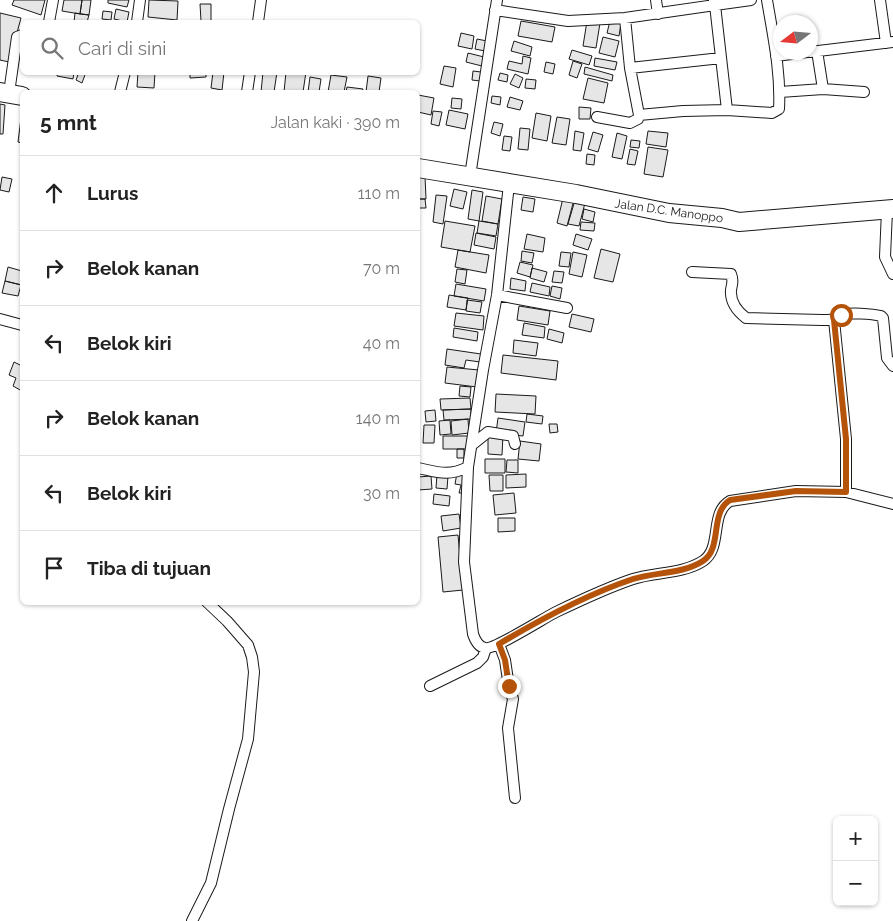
<!DOCTYPE html>
<html lang="id">
<head>
<meta charset="utf-8">
<style>
	:root { --surface:#fff; --page:#f2f2f2; --text:#222; --muted:#767676; --line:#e0e0e0 }
	body { margin:0; font-family:Raleway,sans-serif; background:var(--page); color:var(--text) }
	.controls { position:absolute; right:15px; bottom:15px; display:grid; overflow:hidden; border-radius:8px; box-shadow:0 1px 4px #0004 }
	.controls button { width:45px; height:45px; display:grid; place-items:center; padding:0; border:0; border-bottom:1px solid var(--line); background:var(--surface); color:var(--text); font:25px sans-serif }
	.compass { position:absolute; left:773px; top:15px; width:45px; height:45px; border-radius:50%; background:var(--surface); box-shadow:0 1px 4px #0004; rotate:254deg }
	.stop { position:absolute; width:15px; height:15px; margin:-11px; border:4px solid #b45309; border-radius:50%; background:#fff }
	.stop.end { background:#b45309; border-color:#fff; box-shadow:0 1px 5px #0008 }
	.list { margin:0; padding:0; list-style:none }
	h2 { display:flex; justify-content:space-between; align-items:center; height:65px; margin:0; padding:0 20px; font-size:21px }
	h2 small { font-size:16px; font-weight:400; color:var(--muted) }
	.list li { display:grid; grid-template-columns:32px 1fr auto; gap:15px; align-items:center; box-sizing:border-box; height:75px; padding:0 20px; border-top:1px solid var(--line) }
	.list b { display:block; font-size:19px; white-space:nowrap }
	.list em { font-size:16px; font-style:normal; color:var(--muted) }
	.icon { flex:none; width:28px; height:28px; fill:none; stroke:currentColor; stroke-width:2; stroke-linecap:round; stroke-linejoin:round }
	.map { position:relative; flex:none; width:893px; height:921px; overflow:hidden }
	.search { position:absolute; background:var(--surface); box-shadow:0 1px 4px #0004; left:20px; top:20px; width:400px; height:55px; display:flex; align-items:center; gap:12px; box-sizing:border-box; padding:0 18px; border-radius:8px; color:var(--muted); font-size:19px }
	.panel { position:absolute; background:var(--surface); box-shadow:0 1px 4px #0004; left:20px; top:90px; width:400px; height:515px; border-radius:8px }
	.map>svg:first-child { display:block }
	.building { fill:#e6e6e6; stroke:#1a1a1a }
	.lines { fill:none; stroke-linecap:round; stroke-linejoin:round }
	.street-casing { stroke:#1a1a1a; stroke-width:12 }
	.highway-casing { stroke:#1a1a1a; stroke-width:20 }
	.street { stroke:#fff; stroke-width:10 }
	.highway { stroke:#fff; stroke-width:18 }
	.route { stroke:#b45309; stroke-width:6 }
	.labels { text-anchor:middle; dominant-baseline:central; stroke-width:4; stroke-linejoin:round; paint-order:stroke }
	.street-label { font-size:12px; fill:#1a1a1a; stroke:#fff }
</style>
</head>
<body>
<div class="map">
<svg width="893" height="921" viewBox="0 0 893 921">
	<rect width="100%" height="100%" fill="#fff"/>
	<!-- building -->
	<path class="building" d="M14,0H45L41,15L12,5Z
		M64,0H82L80,14L62,11Z
		M82,0H91L89,15L80,14Z
		M108,0H129L127,7L108,3Z
		M149,0L178,1L177,20L148,17Z
		M200,4H211V21H201Z
		M116,9L129,12L127,22L114,19Z
		M103,11L112,12L111,20L102,19Z
		M0,13L21,18L9,62L0,60Z
		M75,13L89,15L87,22H74Z
		M521,21L555,27L552,42L518,36Z
		M587,21L600,23L596,48L583,46Z
		M610,21L621,23L619,36L607,33Z
		M461,33L474,36L472,49L458,46Z
		M603,37L619,41L615,57L599,53Z
		M477,39L487,41L485,51L475,49Z
		M514,41L532,47L530,56L511,51Z
		M572,50L592,56L589,65L569,59Z
		M468,53L484,57L482,66L466,62Z
		M523,56L531,58L528,74L507,69L509,61L522,64Z
		M595,58L617,62L615,70L594,66Z
		M573,61L582,64L577,78L569,75Z
		M546,62L555,64L553,74L544,72Z
		M444,66L456,68L453,87L440,84Z
		M585,67L613,75L612,81L584,74Z
		M473,71L481,72L480,81L472,80Z
		M58,72H74L73,79L57,76Z
		M79,72H86L82,83L76,80Z
		M138,72H155L154,88L137,87Z
		M190,72H206V77L190,78Z
		M213,72H224L222,90L211,88Z
		M263,72H277L274,92H261Z
		M286,72H306L303,92H284Z
		M500,73L508,75L507,82L498,80Z
		M515,74L523,78L519,88L510,84Z
		M331,75L347,77L344,92H328Z
		M368,76L381,78L379,92H366Z
		M310,77L321,79L319,92H308Z
		M588,78L608,83L604,103L583,99Z
		M526,79L536,80L535,89L525,88Z
		M347,87L363,89L362,92H346Z
		M418,95L434,98L431,115L418,112Z
		M492,96L501,97L500,105L491,103Z
		M510,97L523,101L520,110L507,107Z
		M452,98L462,99L461,109L451,108Z
		M0,104L5,105L3,134H0Z
		M579,107L591,108L590,119H579Z
		M449,110L468,114L465,129L446,125Z
		M433,111L442,112L439,126L431,124Z
		M536,113L551,116L547,141L532,138Z
		M557,117L570,119L566,145L552,143Z
		M21,118H22V143L18,142Z
		M494,122L503,124L500,136L491,133Z
		M520,128L530,129L528,150L518,149Z
		M575,131L584,133L581,151L573,150Z
		M648,131L668,133L666,147L646,144Z
		M593,132L603,135L598,152L588,149Z
		M617,133L627,136L622,159L612,157Z
		M504,136L512,137L510,151L502,150Z
		M631,140L640,141L639,148L630,147Z
		M648,147L668,150L663,177L644,174Z
		M630,149L638,151L635,165L627,164Z
		M587,154L595,155L594,165L586,164Z
		M418,176H425L426,199H418Z
		M2,177L12,179L9,192L0,190Z
		M454,189L467,192L463,209L450,206Z
		M472,190L483,192L479,221L468,219Z
		M564,194L575,196L567,226L557,223Z
		M436,195L447,196L443,224L433,222Z
		M486,196L502,199L498,224L482,221Z
		M523,197L535,199L533,212L521,210Z
		M418,199H425L426,208H418Z
		M575,200L585,203L579,226L568,224Z
		M584,209L595,212L593,222L582,219Z
		M445,221L475,226L470,252L441,247Z
		M479,221L498,224L496,236L477,233Z
		M581,222L595,223L594,231L580,230Z
		M476,233L496,237L494,249L474,245Z
		M527,234L545,238L543,252L524,249Z
		M576,234L592,239L588,250L573,245Z
		M601,249L620,254L613,282L594,278Z
		M458,250L489,255L486,273L455,267Z
		M522,251L534,253L532,263L521,261Z
		M561,252L571,253L569,267L559,266Z
		M573,252L587,255L582,277L569,274Z
		M520,262L533,265L530,277L517,273Z
		M8,267L22,271V285L5,281Z
		M532,268L547,272L544,282L530,278Z
		M457,269L467,270L465,284L455,282Z
		M554,271L564,272L562,283L552,282Z
		M511,278L526,281L525,291L510,289Z
		M5,281L21,285L18,296L2,293Z
		M532,283L550,287L549,296L530,292Z
		M456,284L486,289L484,301L454,296Z
		M552,286L562,288L560,299L550,296Z
		M449,295L468,298L466,310L447,307Z
		M467,300L482,302L480,313L466,311Z
		M519,306L550,311L548,325L517,320Z
		M456,313L484,316L483,330L454,326Z
		M572,314L594,319L591,332L569,327Z
		M524,323L545,327L544,338L522,335Z
		M454,328L478,332L477,341L453,337Z
		M549,329L564,333L562,343L547,339Z
		M514,340L538,343L536,356L513,353Z
		M447,349L481,354L480,362L466,360L464,368L445,365Z
		M503,355L558,361L556,380L501,373Z
		M14,362L22,366V391L13,386L16,378L9,375Z
		M447,367L479,370L477,387L445,383Z
		M460,386L471,387L470,397L459,396Z
		M496,394L536,396L535,414L495,412Z
		M470,398L471,409L441,410L440,399Z
		M471,409V419L444,420L443,410Z
		M435,410L436,421L426,422L425,411Z
		M527,414L543,416L542,424L526,422Z
		M498,418L525,422L523,436L496,433Z
		M468,419L469,433L452,435L451,421Z
		M450,420L451,434L440,435L439,421Z
		M549,424H557L558,432L550,433Z
		M424,425H435L434,443H423Z
		M488,435H503L502,455L488,454Z
		M443,436H468V449H443Z
		M520,441L541,444L539,461L518,459Z
		M457,449H464V458H457Z
		M485,459H505V473H485Z
		M507,460H518V473L506,472Z
		M457,473L465,474L463,493H459L461,485L455,484Z
		M526,474V487L506,488V475Z
		M437,475L448,476L447,489L436,488Z
		M489,475H503V491H490Z
		M431,476L432,489L418,490V477Z
		M514,493L516,513L495,515L493,495Z
		M434,494L450,496L449,506L433,504Z
		M459,514L461,528L443,531L441,516Z
		M498,518H515V531L498,532Z
		M458,535L463,590L443,592L438,537Z"/>
	<g class="lines">
		<!-- street casing -->
		<g class="street-casing">
			<path id="street" d="M656,0L658,14
				M714,0L715,5L751,0
				M880,0L886,43
				M495,10L568,21L625,18L715,5L727,110
				M49,22L53,0
				M137,22L140,0
				M258,22L261,0
				M817,51L823,89
				M810,52L893,42
				M776,56L807,52
				M630,68L721,58
				M120,92L125,72
				M247,92L250,72
				M780,92L823,89L864,92
				M9,93L17,37L22,35
				M639,115L683,111L727,110L772,113L779,109C781,72 773,36 767,0
				M597,117L630,123L638,119L639,115L630,68L625,18
				M470,176L497,0
				M887,210L885,257L893,274
				M692,272L731,274C734,281 732,283 731,290C730,302 737,311 746,318L822,320C834,320 831,320 841,315C848,312 873,314 881,316L883,318L887,358L893,366
				M497,295L567,308
				M0,319L22,325
				M834,320L846,439V492
				M473,444L488,432L513,436L515,444
				M468,467L464,562L473,634C475,640 479,647 485,648C494,650 544,618 556,612C581,600 606,588 633,579C655,572 683,574 703,561C723,548 709,513 730,501L796,491L846,492L893,504
				M418,468C437,472 448,477 468,467L483,370L497,295L509,184
				M499,644L505,660L509,687L513,699L508,728L515,798
				M430,686L477,663L483,657L486,648
				M192,921L211,883L229,809L248,739L254,672L252,657L248,645L227,621L207,602"/>
		</g>
		<!-- highway casing -->
		<g class="highway-casing">
			<path id="highway" d="M0,92L22,96
				M418,168L576,194L669,213L722,218L739,222L893,209"/>
		</g>
		<!-- street -->
		<use href="#street" class="street"/>
		<!-- highway -->
		<use href="#highway" class="highway"/>
	</g>
	<g class="lines">
		<!-- route -->
		<path class="route" d="M509,686L505,660L499,644C541,619 585,595 633,579C655,572 683,574 703,561C723,548 709,513 730,500L796,491L846,492V439L834,320L841,315"/>
	</g>
	<g class="labels">
		<!-- street labels -->
		<g class="street-label">
			<text transform="translate(669 211) rotate(8)">Jalan D.C. Manoppo</text>
		</g>
	</g>
</svg>
<div class="controls">
<button>+</button>
<button>−</button>
</div>
<svg class="compass" viewBox="-18 -18 36 36"><path d="M0-13l5 13h-10z" fill="#e53935"/><path d="M0 13l5-13h-10z" fill="#767676"/></svg>
<div class="stop" style="left:841px;top:315px"></div>
<div class="stop end" style="left:509px;top:686px"></div>
<div class="search"><svg class="icon" aria-label="search" viewBox="0 0 24 24"><circle cx="10" cy="10" r="6"/><path d="M15 15l6 6"/></svg>Cari di sini</div>
<section class="panel">
<h2>5 mnt<small>Jalan kaki · 390 m</small></h2>
<ul class="list">
<li><svg class="icon" aria-label="ahead" viewBox="0 0 24 24"><path d="M12 20V5M6 11l6-6 6 6"/></svg><div><b>Lurus</b></div><em>110 m</em></li>
<li><svg class="icon" aria-label="right" viewBox="0 0 24 24"><path d="M7 20v-9h11M14 6l5 5-5 5"/></svg><div><b>Belok kanan</b></div><em>70 m</em></li>
<li><svg class="icon" aria-label="left" viewBox="0 0 24 24"><path d="M17 20v-9H6M10 6l-5 5 5 5"/></svg><div><b>Belok kiri</b></div><em>40 m</em></li>
<li><svg class="icon" aria-label="right" viewBox="0 0 24 24"><path d="M7 20v-9h11M14 6l5 5-5 5"/></svg><div><b>Belok kanan</b></div><em>140 m</em></li>
<li><svg class="icon" aria-label="left" viewBox="0 0 24 24"><path d="M17 20v-9H6M10 6l-5 5 5 5"/></svg><div><b>Belok kiri</b></div><em>30 m</em></li>
<li><svg class="icon" aria-label="arrive" viewBox="0 0 24 24"><path d="M6 21V4h12l-3 4 3 4H6"/></svg><div><b>Tiba di tujuan</b></div></li>
</ul>
</section>
</div>
</body>
</html>
